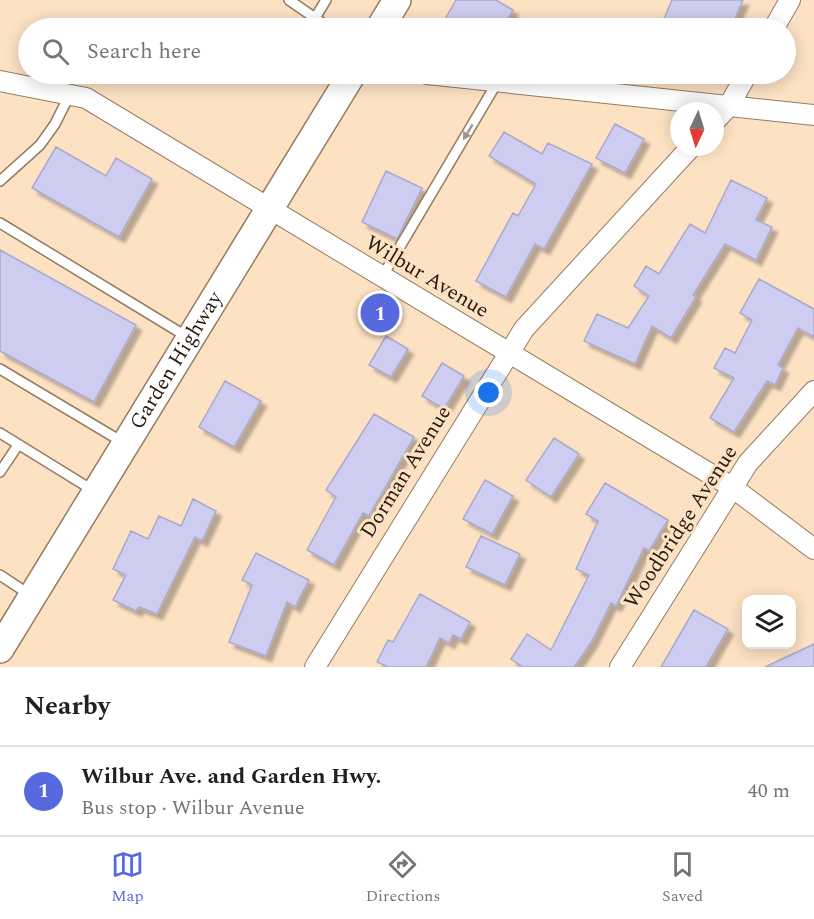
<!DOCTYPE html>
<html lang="en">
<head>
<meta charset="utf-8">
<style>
	:root { --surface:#fff; --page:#f6f6f6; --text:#202124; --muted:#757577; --line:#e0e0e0; --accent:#5769df }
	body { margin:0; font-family:Spectral,serif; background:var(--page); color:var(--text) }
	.controls { position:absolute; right:18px; bottom:18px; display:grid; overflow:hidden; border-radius:12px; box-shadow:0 3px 15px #0003 }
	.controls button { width:54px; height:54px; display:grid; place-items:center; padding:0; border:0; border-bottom:2px solid var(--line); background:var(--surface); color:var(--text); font:30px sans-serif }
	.compass { position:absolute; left:670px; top:102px; width:54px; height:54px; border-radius:50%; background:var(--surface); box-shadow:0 3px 15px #0003; rotate:184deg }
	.you { position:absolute; left:489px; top:393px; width:21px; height:21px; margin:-15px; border:4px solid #fff; border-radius:50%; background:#1a73e8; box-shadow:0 0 0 9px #1a73e833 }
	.badge { display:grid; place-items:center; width:39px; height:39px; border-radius:50%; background:var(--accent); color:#fff; font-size:20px; font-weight:700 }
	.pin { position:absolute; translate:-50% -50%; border:3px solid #fff; box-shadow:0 2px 6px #0006 }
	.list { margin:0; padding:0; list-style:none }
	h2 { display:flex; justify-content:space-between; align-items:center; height:78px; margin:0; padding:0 24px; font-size:26px }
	h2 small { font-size:20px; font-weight:400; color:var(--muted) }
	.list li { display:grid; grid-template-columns:39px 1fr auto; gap:18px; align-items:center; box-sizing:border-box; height:90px; padding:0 24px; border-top:2px solid var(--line) }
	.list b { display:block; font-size:22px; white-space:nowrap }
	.list p { margin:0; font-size:20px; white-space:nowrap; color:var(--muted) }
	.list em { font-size:20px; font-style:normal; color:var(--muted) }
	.icon { flex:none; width:33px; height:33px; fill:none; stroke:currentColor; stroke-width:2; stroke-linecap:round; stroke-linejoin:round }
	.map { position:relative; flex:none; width:814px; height:667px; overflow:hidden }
	.search { position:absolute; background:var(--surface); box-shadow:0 3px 15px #0003; left:18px; right:18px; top:18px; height:66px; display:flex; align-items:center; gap:15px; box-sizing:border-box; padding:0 21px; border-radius:33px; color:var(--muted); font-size:22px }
	.sheet { height:168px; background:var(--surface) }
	nav { display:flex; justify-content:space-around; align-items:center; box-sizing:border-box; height:84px; border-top:2px solid var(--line); background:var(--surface); font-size:16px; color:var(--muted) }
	nav a { display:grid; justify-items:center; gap:3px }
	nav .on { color:var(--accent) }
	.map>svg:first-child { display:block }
	.building { fill:#ceccf0; stroke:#aaa9cc; stroke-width:1.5; filter:url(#shadow) }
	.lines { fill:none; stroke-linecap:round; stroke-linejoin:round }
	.service-casing { stroke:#957c61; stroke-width:12 }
	.minor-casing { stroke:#957c61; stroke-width:22 }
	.secondary-casing { stroke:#957c61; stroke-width:30 }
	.service { stroke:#fff; stroke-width:9 }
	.minor { stroke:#fff; stroke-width:20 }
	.secondary { stroke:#fff; stroke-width:27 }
	.oneway { fill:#9d9893 }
	.labels { text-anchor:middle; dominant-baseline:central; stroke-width:6; stroke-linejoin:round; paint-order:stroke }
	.street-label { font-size:21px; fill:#251b10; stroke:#fce1c3 }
</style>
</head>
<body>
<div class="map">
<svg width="814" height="667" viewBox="0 0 814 667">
	<defs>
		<filter id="shadow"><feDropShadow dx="5.5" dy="5.5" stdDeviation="1.5" flood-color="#0004"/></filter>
	</defs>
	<rect width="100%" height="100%" fill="#fce1c3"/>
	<!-- building -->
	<path class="building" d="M456,0H496L513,10L503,28H458L444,21Z
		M672,0H743L731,28H660Z
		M615,124L644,139L625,173L596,158Z
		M504,132L542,154L548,143L592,164L544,249L535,244L506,297L476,281L513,213L518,216L536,184L489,156Z
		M56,147L106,176L116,158L152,179L119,237L32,188Z
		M386,171L422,188L397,239L362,222Z
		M731,180L767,198L756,220L772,227L756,260L725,244L693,295L696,297L671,338L652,326L635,364L584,341L597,314L628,328L649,296L634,286L646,266L659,274L690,224L705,233Z
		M0,250L136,325L94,402L0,351Z
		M759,279L814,309V337L798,328L778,365L783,368L775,385L767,381L734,432L710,418L734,378L714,368L725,348L735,353L752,320L740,313Z
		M386,336L408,349L391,377L369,365Z
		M442,363L464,376L444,409L422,396Z
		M225,381L261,401L234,447L199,427Z
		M374,414L414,437L369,516L363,513L334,565L307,550L336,497L326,490Z
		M554,438L579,454L551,497L526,480Z
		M485,480L513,496L492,534L463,519Z
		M605,483L668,520L649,551L644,548L616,606L611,603L592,641L575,666L578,667H523L511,659L527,634L551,650L589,575L576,569L598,521L586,514Z
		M193,499L216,511L202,541L195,537L157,614L139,607L136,611L113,600L126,575L113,569L131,531L148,539L159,516L181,526Z
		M481,536L520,554L505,585L466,567Z
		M256,553L309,580L295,607L287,602L266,656L229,642L252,585L242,580Z
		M420,594L470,622L461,639L453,635L449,643L440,638L426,667H388L377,662L388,640L393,642Z
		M694,610L728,629L706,667H661Z
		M814,644V667H765Z"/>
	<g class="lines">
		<!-- service casing -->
		<g class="service-casing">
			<path id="service" d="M289,0L315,18
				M326,0L315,18L330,28
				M0,181L40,145L55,124L70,94
				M0,223L189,338
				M382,277L498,81
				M0,369L124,443
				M0,433L94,491
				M0,472L18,445
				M0,575L30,595"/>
		</g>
		<!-- minor casing -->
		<g class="minor-casing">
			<path id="minor" d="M774,28L790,0
				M427,74L814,115
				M0,81L86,98L732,487L814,549
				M715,121L728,107L747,74
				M315,667L524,329L691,147
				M620,667L748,463L814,391"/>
		</g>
		<!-- secondary casing -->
		<g class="secondary-casing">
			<g id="secondary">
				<path d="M380,28L397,0"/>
				<path id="s1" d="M0,649L352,74"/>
			</g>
		</g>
		<!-- service -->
		<use href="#service" class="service"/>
		<!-- minor -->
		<use href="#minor" class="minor"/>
		<!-- secondary -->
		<use href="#secondary" class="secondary"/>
	</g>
	<!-- one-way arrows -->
	<defs><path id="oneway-solid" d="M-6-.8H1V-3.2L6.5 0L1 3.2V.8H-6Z" transform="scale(1.5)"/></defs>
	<use class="oneway" href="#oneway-solid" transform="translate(468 132) rotate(121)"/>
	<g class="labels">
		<!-- street labels -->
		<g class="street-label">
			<text transform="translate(427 277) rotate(31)">Wilbur Avenue</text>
			<text stroke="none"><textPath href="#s1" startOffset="338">Garden Highway</textPath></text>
			<text transform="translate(406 472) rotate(-58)">Dorman Avenue</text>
			<text transform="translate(681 527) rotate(-57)">Woodbridge Avenue</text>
		</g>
	</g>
</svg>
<div class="controls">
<button><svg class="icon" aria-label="layers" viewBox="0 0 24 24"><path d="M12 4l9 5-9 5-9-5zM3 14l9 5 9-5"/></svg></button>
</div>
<svg class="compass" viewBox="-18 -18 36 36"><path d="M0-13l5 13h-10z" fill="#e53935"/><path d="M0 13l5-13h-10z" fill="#757577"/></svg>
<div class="you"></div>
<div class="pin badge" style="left:380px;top:313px">1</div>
<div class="search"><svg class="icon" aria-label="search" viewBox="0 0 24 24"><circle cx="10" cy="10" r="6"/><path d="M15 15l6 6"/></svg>Search here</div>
</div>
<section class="sheet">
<h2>Nearby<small></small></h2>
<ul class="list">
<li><span class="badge">1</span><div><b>Wilbur Ave. and Garden Hwy.</b><p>Bus stop · Wilbur Avenue</p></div><em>40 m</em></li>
</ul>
</section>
<nav>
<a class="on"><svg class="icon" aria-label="map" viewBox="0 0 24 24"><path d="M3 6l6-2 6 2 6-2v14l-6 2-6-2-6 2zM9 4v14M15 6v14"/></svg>Map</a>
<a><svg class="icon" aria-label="directions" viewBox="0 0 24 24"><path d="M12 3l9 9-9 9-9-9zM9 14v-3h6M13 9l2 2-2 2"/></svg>Directions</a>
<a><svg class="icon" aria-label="saved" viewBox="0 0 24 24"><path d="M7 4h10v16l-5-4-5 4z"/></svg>Saved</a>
</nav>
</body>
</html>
